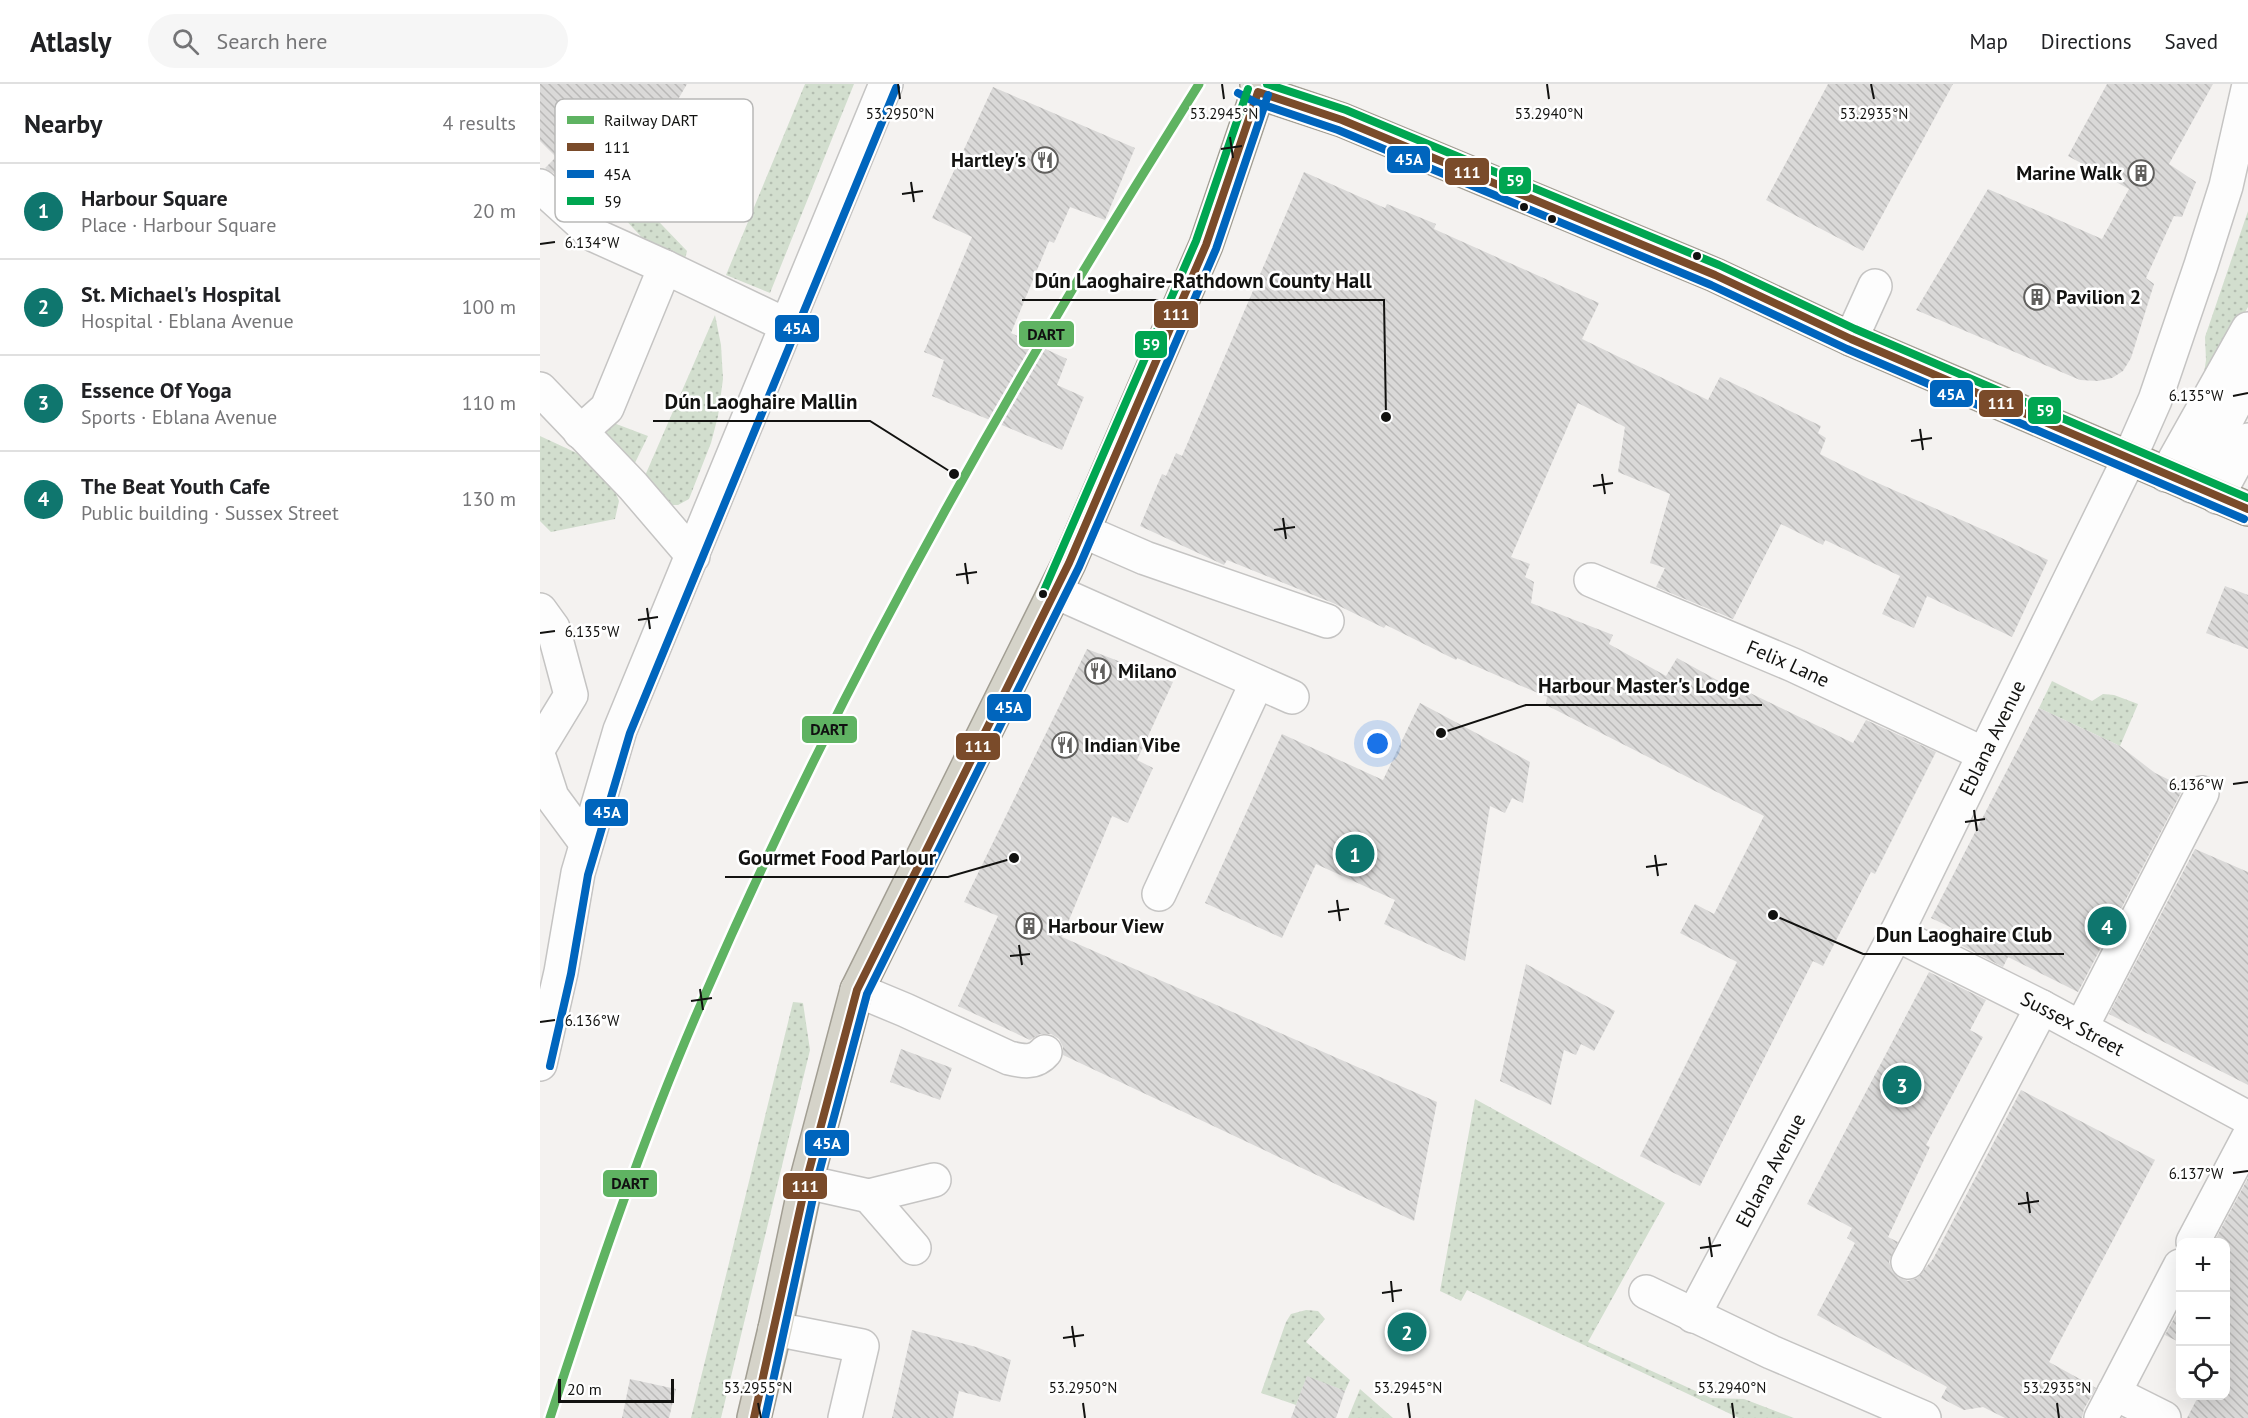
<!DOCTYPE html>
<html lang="en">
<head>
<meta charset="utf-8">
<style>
	:root { --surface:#fff; --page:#f6f6f6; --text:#202124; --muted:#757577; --line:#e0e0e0; --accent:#0f766e }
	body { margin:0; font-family:"PT Sans",sans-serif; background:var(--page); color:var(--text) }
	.controls { position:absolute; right:18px; bottom:18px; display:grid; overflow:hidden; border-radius:12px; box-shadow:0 6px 24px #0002 }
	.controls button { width:54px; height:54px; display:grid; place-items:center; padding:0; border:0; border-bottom:2px solid var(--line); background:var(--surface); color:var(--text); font:30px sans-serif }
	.scale { position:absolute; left:18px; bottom:15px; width:116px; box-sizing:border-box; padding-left:6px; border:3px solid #121210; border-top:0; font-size:16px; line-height:21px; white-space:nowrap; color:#121210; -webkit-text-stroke:4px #fff; paint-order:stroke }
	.you { position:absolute; left:838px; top:660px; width:21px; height:21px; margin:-15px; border:4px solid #fff; border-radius:50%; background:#1a73e8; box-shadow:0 0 0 9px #1a73e833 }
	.badge { display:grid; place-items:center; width:39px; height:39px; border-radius:50%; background:var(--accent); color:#fff; font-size:20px; font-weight:700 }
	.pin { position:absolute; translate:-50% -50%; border:3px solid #fff; box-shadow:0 2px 6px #0006 }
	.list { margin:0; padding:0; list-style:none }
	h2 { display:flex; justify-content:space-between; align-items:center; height:78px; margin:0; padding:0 24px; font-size:26px }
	h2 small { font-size:20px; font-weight:400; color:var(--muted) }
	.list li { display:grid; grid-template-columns:39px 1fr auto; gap:18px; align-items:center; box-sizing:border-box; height:96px; padding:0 24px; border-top:2px solid var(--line) }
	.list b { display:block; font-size:22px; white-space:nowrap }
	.list p { margin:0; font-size:20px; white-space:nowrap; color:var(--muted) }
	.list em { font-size:20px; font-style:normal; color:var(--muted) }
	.icon { flex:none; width:33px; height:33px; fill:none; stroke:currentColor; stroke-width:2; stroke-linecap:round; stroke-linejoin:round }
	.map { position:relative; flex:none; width:1708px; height:1334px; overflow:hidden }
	header { display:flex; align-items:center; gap:36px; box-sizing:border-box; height:84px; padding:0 30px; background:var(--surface); border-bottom:2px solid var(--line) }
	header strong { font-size:28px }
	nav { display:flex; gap:33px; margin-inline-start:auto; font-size:21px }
	.search { width:420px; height:54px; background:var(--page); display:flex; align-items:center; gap:15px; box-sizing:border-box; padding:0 21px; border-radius:33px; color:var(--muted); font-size:22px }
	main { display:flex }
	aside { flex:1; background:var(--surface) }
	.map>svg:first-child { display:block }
	.grass { fill:url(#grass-dots) }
	.building { fill:url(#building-back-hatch) }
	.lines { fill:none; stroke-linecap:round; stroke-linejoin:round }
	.minor-casing { stroke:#c5c4c3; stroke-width:36 }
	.major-casing { stroke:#a29e93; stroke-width:36 }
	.highway-casing { stroke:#a29e93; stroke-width:36 }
	.minor { stroke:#fdfdfd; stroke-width:33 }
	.major { stroke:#e5e3dd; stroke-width:33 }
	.highway { stroke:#d5d3c9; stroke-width:33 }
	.bus-1-casing { stroke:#fff; stroke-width:12 }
	.bus-2-casing { stroke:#fff; stroke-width:12 }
	.bus-3-casing { stroke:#fff; stroke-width:12 }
	.bus-1 { stroke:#7a4b2a; stroke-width:8 }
	.bus-2 { stroke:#0065bd; stroke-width:8 }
	.bus-3 { stroke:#00a651; stroke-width:8 }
	.rail-1-casing { stroke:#fff; stroke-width:14 }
	.rail-1 { stroke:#5fb362; stroke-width:9 }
	.ticks { fill:none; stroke:#121210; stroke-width:2 }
	.bus-dot { fill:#121210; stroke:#fff; stroke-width:2 }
	.labels { text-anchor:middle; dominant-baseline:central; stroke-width:5; stroke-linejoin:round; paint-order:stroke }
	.poi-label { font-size:20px; font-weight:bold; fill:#121210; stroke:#fff; text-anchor:start }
	.street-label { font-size:20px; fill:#121210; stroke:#fff }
	.key { fill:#fff; stroke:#b8b8b7; stroke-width:1.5 }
	.key-label { font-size:16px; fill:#121210 }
	.ticks-label { font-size:15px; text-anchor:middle; fill:#121210; stroke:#fff; stroke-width:5; stroke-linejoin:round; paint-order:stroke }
	.leader { fill:none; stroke:#121210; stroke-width:2 }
	.callout-dot { fill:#121210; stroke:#fff; stroke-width:2 }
	.callout-label { font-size:21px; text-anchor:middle; font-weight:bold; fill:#121210; stroke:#fff; stroke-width:5; stroke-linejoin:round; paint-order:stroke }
	.line-badge { stroke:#fff; stroke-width:2 }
	.badge-label { font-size:16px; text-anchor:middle; font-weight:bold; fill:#fff }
	.pale-badge-label { font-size:16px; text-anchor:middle; font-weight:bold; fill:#111 }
</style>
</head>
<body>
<header>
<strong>Atlasly</strong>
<div class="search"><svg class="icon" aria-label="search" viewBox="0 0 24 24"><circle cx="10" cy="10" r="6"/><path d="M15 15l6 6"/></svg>Search here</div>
<nav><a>Map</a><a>Directions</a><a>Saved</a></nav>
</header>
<main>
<aside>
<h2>Nearby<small>4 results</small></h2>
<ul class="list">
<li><span class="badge">1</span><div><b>Harbour Square</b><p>Place · Harbour Square</p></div><em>20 m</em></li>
<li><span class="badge">2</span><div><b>St. Michael's Hospital</b><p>Hospital · Eblana Avenue</p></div><em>100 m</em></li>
<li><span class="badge">3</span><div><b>Essence Of Yoga</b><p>Sports · Eblana Avenue</p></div><em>110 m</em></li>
<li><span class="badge">4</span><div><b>The Beat Youth Cafe</b><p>Public building · Sussex Street</p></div><em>130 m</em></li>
</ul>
</aside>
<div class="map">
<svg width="1708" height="1334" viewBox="0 0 1708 1334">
	<defs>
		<pattern id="grass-dots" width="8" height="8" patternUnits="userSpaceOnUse" patternTransform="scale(1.5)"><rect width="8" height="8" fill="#d2dece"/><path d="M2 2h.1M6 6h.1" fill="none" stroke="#b3bdb0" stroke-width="1.8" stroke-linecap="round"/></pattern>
		<pattern id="building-back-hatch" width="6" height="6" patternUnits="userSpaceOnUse" patternTransform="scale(1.5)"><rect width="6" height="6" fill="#dad9d8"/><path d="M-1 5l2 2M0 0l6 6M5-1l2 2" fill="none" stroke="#bab9b8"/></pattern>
	</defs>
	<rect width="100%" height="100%" fill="#f4f2f0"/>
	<!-- grass -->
	<path class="grass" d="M265,0H314L230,209L186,191Z
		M99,117L147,167L145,175L107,159L82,132Z
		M1708,127V223L1662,303L1666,276L1665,253Z
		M175,231L181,261L183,295L178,332L171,359L149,415L138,421H132L104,394Z
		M71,338L108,352L93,383L64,352V342Z
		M0,352L41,371L75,407L79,417L75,435L11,448L0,437Z
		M1512,597L1552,617L1563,610L1574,611L1598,620L1580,662L1499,624Z
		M253,918L263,919L270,966L181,1334H151Z
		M935,1015L1125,1119L1048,1258L1171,1314L1204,1315L1254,1334H1199L927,1206L921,1217L900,1207Z
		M766,1226L778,1227L785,1235L766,1258L810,1296L805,1307L767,1293L756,1321L721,1309L746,1238L751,1230Z
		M820,1305L853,1334H808Z"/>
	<!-- building -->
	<path class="building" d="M0,0H147L74,126L5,84L16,73L0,57Z
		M1288,0H1413L1323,167L1226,116Z
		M1567,0H1673L1629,80L1656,98L1642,133L1634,132L1606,194L1614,200L1591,274L1583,287L1572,294L1558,297L1540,296L1376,226L1448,105L1562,155L1589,105L1528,72Z
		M453,3L595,64L565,136L530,123L514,159L509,157L471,249L527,275L517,301L544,313L522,366L392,312L404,276L384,268L432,153L392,134Z
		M764,88L845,124L847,120L896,140L894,145L1059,219L1042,255L1168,316L1180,293L1281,342L1278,349L1286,354L1280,370L1331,396L1453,450L1508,476L1472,553L1387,512L1374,544L1342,530L1360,492L1285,456L1283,461L1241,440L1193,535L1116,503L1125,484L1110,479L1130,410L1078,388L1085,343L1038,319L971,473L990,480L985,493L994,498L991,519L1073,551L1069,560L1126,592L1137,574L1206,612L1208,608L1313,659L1326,636L1396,668L1335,790L1331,788L1283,882L1273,877L1160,1102L1100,1072L1197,878L1140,849L1155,820L1174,830L1224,732L1006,621L1007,613L917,574L916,576L846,541L844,544L793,519L687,476L684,481L600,442L622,390L626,392L636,369L642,372Z
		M1685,502L1708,511V565L1666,549Z
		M547,565L633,598L597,676L613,684L588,739L572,732L522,853L897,1018L874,1137L523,971V963L519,955L511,950H500L490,956L418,922L458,832L424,818Z
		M880,619L990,678L983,719L972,714L965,729L950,722L925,877L844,840L855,816L776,780L742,854L665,819L742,650L843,696Z
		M1499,624L1580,662L1615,689L1644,703L1538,908L1468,873L1463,883L1407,854L1412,844L1391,834Z
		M1655,765L1708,788V1001L1569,930Z
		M986,880L1075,927L1054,967L1041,960L1036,971L1024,966L1011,1021L960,997Z
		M1389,888L1446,916L1430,946L1443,953L1386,1061L1390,1063L1348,1153L1358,1158L1349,1178L1352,1187L1359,1194L1368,1197L1377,1194L1393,1175L1481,1006L1615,1076L1509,1278L1556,1304L1544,1325L1542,1334H1465L1443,1323L1424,1326L1401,1314L1407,1303L1277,1231L1315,1159L1307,1154L1312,1144L1267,1120Z
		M361,965L412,984L400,1016L350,998Z
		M1708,1094V1334H1647L1659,1311H1686V1158H1674Z
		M1641,1222V1259L1625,1251Z
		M372,1246L436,1263L471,1276L460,1318L419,1307L413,1334H352Z
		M767,1292L805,1307L796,1334H751Z
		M90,1295L136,1305L129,1334H82Z"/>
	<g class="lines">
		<!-- minor casing -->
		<g class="minor-casing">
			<g id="minor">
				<path d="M0,102L54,151L125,183"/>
				<path d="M1311,255L1335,202"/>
				<path d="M0,305L93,402L153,472"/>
				<path d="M40,348L67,324L125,183L246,241"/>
				<path d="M1626,391L1708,245"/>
				<path d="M1652,402L1708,295"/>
				<path d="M1677,413L1708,356"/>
				<path d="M543,447L605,474L787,537"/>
				<path id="s1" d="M1051,496L1253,581L1444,670"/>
				<path d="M516,508L752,613"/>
				<path d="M0,526L13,544L31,611L0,662"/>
				<path d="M0,676L12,713L46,759"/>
				<path d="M619,810L717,598"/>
				<path id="s2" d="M1356,850L1502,923L1708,1034"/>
				<path d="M317,906L365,926L469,974C482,977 495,980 505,968"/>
				<path d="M1541,944L1662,709"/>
				<path d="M0,980L21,888L38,789L80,646L346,0"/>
				<path d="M266,1098L329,1112L394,1096"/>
				<path d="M329,1112L374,1164"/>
				<path d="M1653,1158L1708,1054"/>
				<path d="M1368,1178L1502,923"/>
				<path d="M1106,1208L1231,1268L1384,1334"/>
				<path id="s3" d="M1153,1232L1359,844L1589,375L1615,316L1661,181L1686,102L1708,5"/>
				<path d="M235,1245L322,1262L305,1334"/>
				<path d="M1574,1309L1624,1334"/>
				<path d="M1561,1334L1640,1182"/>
			</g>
		</g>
		<!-- major casing -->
		<g class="major-casing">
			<path id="major" d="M717,0L718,8L802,36L1175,191L1311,255L1708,425"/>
		</g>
		<!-- highway casing -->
		<g class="highway-casing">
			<path id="highway" d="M214,1334L235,1245L266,1098L317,906L529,479L666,161L718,8"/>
		</g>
		<!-- minor -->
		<use href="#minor" class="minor"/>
		<!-- major -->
		<use href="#major" class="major"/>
		<!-- highway -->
		<use href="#highway" class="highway"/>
		<!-- bus-1 casing -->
		<g class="bus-1-casing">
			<path id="bus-1" d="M718,8L802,36L1175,191L1311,255L1708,425
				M214,1334L266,1098L317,906L529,479L666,161L718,8"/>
		</g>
		<!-- bus-2 casing -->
		<g class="bus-2-casing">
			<path id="bus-2" d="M698,9L715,18L798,46L1171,201L1307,265L1704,435
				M10,982L31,890L48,791L90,649L356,4
				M225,1334L276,1100L327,910L539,483L676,165L728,11"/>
		</g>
		<!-- bus-3 casing -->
		<g class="bus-3-casing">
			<path id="bus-3" d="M727,0L806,26L1179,181L1315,245L1708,414
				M502,511L656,157L708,5"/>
		</g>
		<!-- bus-1 -->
		<use href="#bus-1" class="bus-1"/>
		<!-- bus-2 -->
		<use href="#bus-2" class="bus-2"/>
		<!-- bus-3 -->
		<use href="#bus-3" class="bus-3"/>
		<!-- rail-1 casing -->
		<g class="rail-1-casing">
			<path id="rail-1" d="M10,1334C56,1192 104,1050 164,913C267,675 390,445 522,223C566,148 613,74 659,0"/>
		</g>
		<!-- rail-1 -->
		<use href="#rail-1" class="rail-1"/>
	</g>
	<!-- ticks -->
	<path class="ticks" d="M358,0L360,15M682,0L684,15M1007,0L1009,15M1331,0L1334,15M690,53L693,74M681,65L702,62M371,98L374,118M362,110L383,107M0,160L15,158M1693,312L1708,309M1380,345L1383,366M1371,357L1392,354M1062,390L1065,410M1053,402L1073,399M743,434L746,455M734,446L755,443M425,479L428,500M416,491L437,488M107,524L110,545M98,536L118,533M0,549L15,547M1693,700L1708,698M1434,726L1437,747M1425,738L1445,735M1115,771L1118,792M1106,783L1127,780M797,816L800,837M788,828L809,825M479,861L482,881M470,872L490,870M160,905L163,926M151,917L172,914M0,938L15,936M1693,1089L1708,1087M1487,1108L1490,1129M1478,1120L1499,1117M1169,1153L1172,1173M1160,1164L1181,1161M851,1197L853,1218M842,1209L862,1206M532,1242L535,1263M523,1254L544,1251M218,1319L221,1334M543,1319L545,1334M868,1319L870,1334M1192,1319L1194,1334M1517,1319L1519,1334"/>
	<!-- icons -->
	<defs>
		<g id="restaurant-ring" transform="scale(1.35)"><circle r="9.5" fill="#fff" stroke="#61605e" stroke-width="1.5"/><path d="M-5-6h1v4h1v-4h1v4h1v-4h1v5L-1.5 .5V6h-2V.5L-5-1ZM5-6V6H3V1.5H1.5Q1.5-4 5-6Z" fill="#61605e"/></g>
		<g id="building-ring" transform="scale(1.35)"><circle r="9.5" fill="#fff" stroke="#61605e" stroke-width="1.5"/><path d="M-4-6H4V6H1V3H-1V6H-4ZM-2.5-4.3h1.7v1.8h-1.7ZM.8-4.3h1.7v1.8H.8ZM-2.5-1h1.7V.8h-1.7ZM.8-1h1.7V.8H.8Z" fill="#61605e"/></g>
	</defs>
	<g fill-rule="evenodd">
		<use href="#restaurant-ring" x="505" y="76"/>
		<use href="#building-ring" x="1601" y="89"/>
		<use href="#building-ring" x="1497" y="213"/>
		<use href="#restaurant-ring" x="558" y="587"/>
		<use href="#restaurant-ring" x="525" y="661"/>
		<use href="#building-ring" x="489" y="842"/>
	</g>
	<!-- markers -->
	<g class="bus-dot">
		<circle cx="984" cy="123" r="5"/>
		<circle cx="1012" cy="135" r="5"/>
		<circle cx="1157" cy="172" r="5"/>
		<circle cx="503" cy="510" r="5"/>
	</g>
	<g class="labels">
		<!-- poi labels -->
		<g class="poi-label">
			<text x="486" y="76" text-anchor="end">Hartley's</text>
			<text x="1582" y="89" text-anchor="end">Marine Walk</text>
			<text x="1516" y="213">Pavilion 2</text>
			<text x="578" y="587">Milano</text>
			<text x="544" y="661">Indian Vibe</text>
			<text x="508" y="842">Harbour View</text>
		</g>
		<!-- street labels -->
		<g class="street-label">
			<text stroke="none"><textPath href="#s1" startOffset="214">Felix Lane</textPath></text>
			<text stroke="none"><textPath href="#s3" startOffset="651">Eblana Avenue</textPath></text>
			<text stroke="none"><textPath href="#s2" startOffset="198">Sussex Street</textPath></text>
			<text stroke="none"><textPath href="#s3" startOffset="165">Eblana Avenue</textPath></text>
		</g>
	</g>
	<!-- legend -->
	<rect x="15" y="15" width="198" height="123" rx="9" class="key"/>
	<rect x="27" y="32" width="27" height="8" fill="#5fb362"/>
	<rect x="27" y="59" width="27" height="8" fill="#7a4b2a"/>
	<rect x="27" y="86" width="27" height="8" fill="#0065bd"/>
	<rect x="27" y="113" width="27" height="8" fill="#00a651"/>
	<g class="key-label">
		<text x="64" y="42">Railway DART</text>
		<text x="64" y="69">111</text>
		<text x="64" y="96">45A</text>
		<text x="64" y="123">59</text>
	</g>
	<g class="ticks-label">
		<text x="360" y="35">53.2950°N</text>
		<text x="684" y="35">53.2945°N</text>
		<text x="1009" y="35">53.2940°N</text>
		<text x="1334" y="35">53.2935°N</text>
		<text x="52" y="164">6.134°W</text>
		<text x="1656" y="317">6.135°W</text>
		<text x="52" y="553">6.135°W</text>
		<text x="1656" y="706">6.136°W</text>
		<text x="52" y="942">6.136°W</text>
		<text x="1656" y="1095">6.137°W</text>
		<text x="218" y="1309">53.2955°N</text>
		<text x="543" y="1309">53.2950°N</text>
		<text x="868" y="1309">53.2945°N</text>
		<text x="1192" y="1309">53.2940°N</text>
		<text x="1517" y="1309">53.2935°N</text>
	</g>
	<!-- callouts -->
	<path class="leader" d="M846 333L844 216H482M414 390L330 337H113M901 649L986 621H1222M474 774L408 793H185M1233 831L1323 870H1524"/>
	<g class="callout-dot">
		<circle cx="846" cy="333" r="6"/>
		<circle cx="414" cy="390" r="6"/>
		<circle cx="901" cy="649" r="6"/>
		<circle cx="474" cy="774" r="6"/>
		<circle cx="1233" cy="831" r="6"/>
	</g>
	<g class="callout-label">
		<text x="663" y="204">Dún Laoghaire-Rathdown County Hall</text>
		<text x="221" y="325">Dún Laoghaire Mallin</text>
		<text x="1104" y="609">Harbour Master's Lodge</text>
		<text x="297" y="781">Gourmet Food Parlour</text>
		<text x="1424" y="858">Dun Laoghaire Club</text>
	</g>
	<g class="line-badge">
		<rect x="846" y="61" width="45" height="29" rx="6" fill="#0065bd"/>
		<rect x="904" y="73" width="46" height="29" rx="6" fill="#7a4b2a"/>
		<rect x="958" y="82" width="34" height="29" rx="6" fill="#00a651"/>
		<rect x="613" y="216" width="46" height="29" rx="6" fill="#7a4b2a"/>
		<rect x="234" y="230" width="46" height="29" rx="6" fill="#0065bd"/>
		<rect x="478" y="236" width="57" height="28" rx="6" fill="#5fb362"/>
		<rect x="594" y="246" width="34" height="29" rx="6" fill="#00a651"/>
		<rect x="1389" y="295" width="45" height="29" rx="6" fill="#0065bd"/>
		<rect x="1438" y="305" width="46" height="29" rx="6" fill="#7a4b2a"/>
		<rect x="1487" y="312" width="35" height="29" rx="6" fill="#00a651"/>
		<rect x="446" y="609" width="46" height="29" rx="6" fill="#0065bd"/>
		<rect x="261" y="631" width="57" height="29" rx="6" fill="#5fb362"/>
		<rect x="415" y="648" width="46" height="29" rx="6" fill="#7a4b2a"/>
		<rect x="44" y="714" width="45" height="29" rx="6" fill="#0065bd"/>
		<rect x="264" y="1045" width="46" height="28" rx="6" fill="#0065bd"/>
		<rect x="62" y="1085" width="56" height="29" rx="6" fill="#5fb362"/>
		<rect x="242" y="1088" width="46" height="28" rx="6" fill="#7a4b2a"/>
	</g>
	<g class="badge-label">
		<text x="869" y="81">45A</text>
		<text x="927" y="94">111</text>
		<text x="975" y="102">59</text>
		<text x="636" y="236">111</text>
		<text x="257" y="250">45A</text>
		<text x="611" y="266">59</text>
		<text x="1411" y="316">45A</text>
		<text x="1461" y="325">111</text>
		<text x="1505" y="332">59</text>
		<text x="469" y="629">45A</text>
		<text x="438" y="668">111</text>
		<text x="67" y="734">45A</text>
		<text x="287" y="1065">45A</text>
		<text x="265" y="1108">111</text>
	</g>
	<g class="pale-badge-label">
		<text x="506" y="256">DART</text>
		<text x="289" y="651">DART</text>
		<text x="90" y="1105">DART</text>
	</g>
</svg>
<div class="controls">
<button>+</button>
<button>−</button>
<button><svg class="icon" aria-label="locate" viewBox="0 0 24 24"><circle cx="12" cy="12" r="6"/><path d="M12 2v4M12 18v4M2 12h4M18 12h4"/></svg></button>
</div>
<div class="scale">20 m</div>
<div class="you"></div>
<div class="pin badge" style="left:815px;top:770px">1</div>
<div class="pin badge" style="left:867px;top:1248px">2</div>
<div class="pin badge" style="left:1362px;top:1001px">3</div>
<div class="pin badge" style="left:1567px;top:842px">4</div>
</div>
</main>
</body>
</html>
